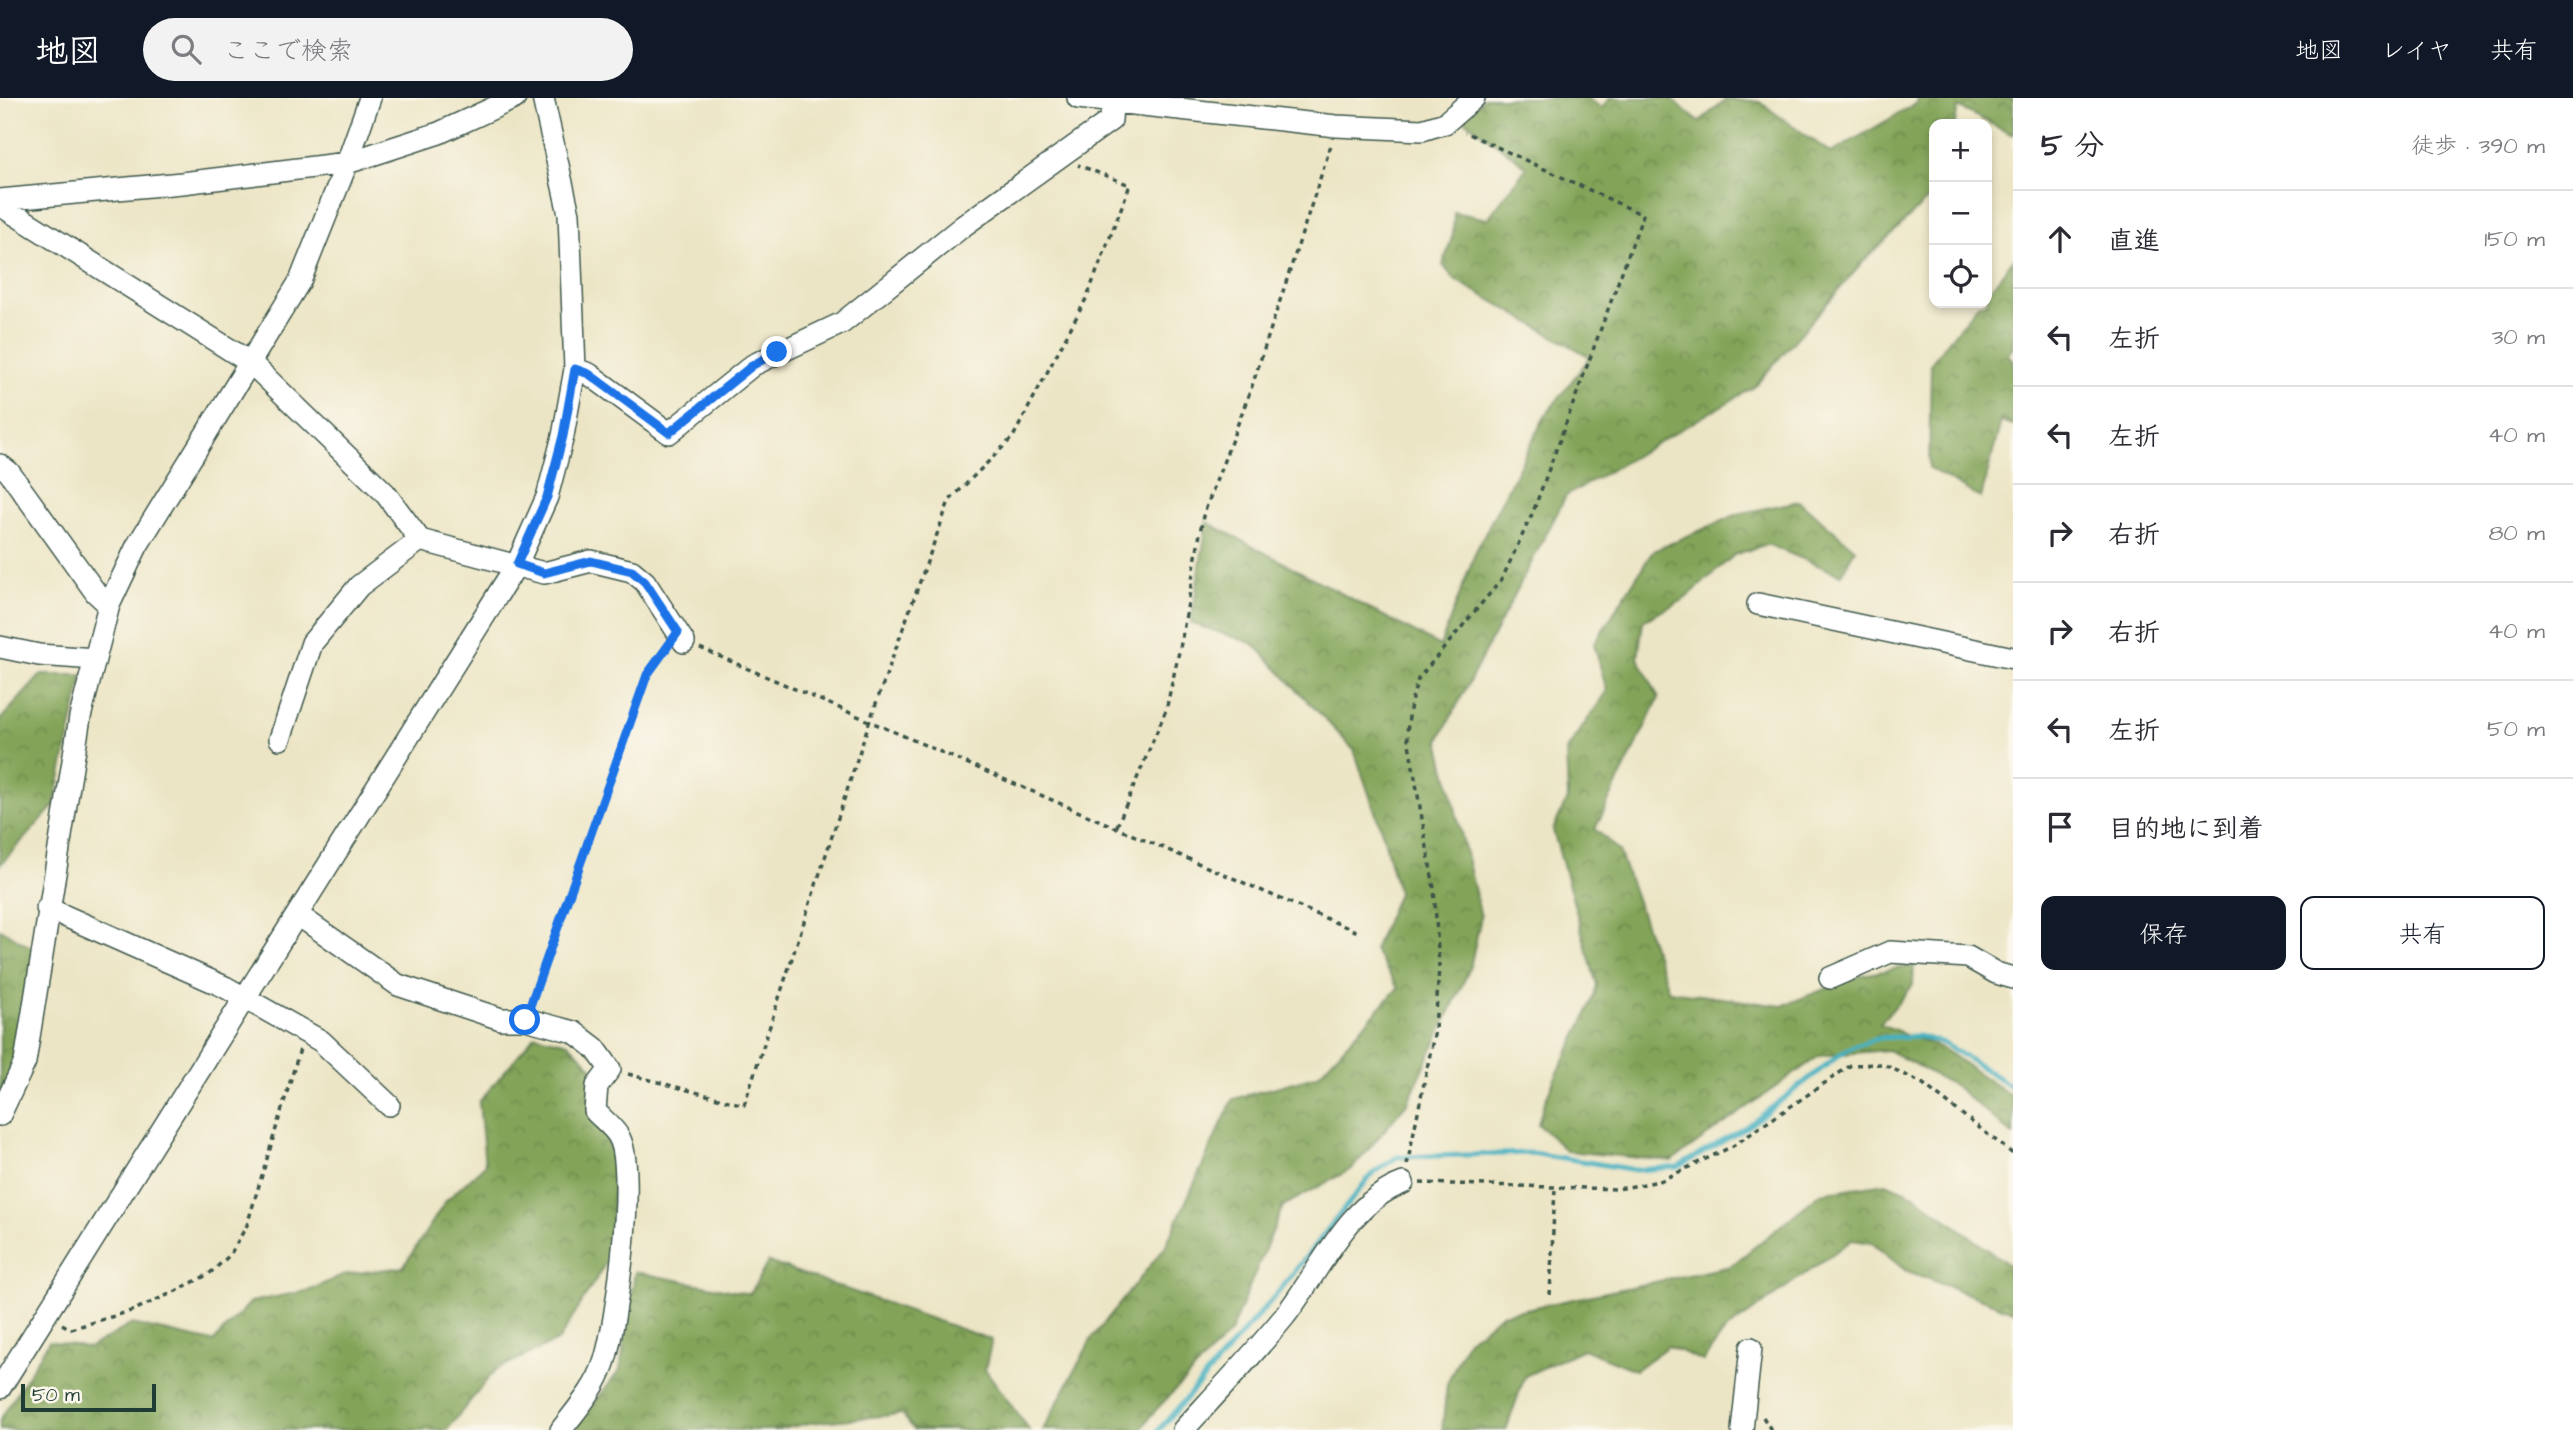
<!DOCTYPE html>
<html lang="ja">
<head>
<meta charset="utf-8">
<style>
	:root { --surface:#fff; --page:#f2f2f3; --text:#2b2b33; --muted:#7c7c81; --line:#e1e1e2; --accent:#111827 }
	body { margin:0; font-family:"Architects Daughter","Klee One",sans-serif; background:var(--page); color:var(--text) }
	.controls { position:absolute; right:21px; top:21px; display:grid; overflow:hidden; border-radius:14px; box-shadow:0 4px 10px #0003 }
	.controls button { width:63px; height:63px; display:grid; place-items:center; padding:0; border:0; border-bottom:2px solid var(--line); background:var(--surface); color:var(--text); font:35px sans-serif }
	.scale { position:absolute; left:21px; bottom:18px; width:135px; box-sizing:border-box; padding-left:7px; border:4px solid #1f3d34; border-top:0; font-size:19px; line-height:24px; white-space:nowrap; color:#1f3d34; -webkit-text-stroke:5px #fbf7ec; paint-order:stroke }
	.stop { position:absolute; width:21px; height:21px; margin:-16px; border:5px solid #1a73e8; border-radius:50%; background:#fff }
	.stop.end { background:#1a73e8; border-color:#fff; box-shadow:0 2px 7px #0008 }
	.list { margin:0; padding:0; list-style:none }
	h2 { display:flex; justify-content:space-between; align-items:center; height:91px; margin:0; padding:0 28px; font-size:30px }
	h2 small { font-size:23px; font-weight:400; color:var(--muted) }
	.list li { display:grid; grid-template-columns:46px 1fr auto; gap:21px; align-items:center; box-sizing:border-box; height:98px; padding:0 28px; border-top:2px solid var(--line) }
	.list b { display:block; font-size:26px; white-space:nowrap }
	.list em { font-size:23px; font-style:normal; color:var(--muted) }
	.actions { display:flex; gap:14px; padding:21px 28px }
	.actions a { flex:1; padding:16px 0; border:2px solid var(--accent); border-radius:14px; text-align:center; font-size:24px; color:var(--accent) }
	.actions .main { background:var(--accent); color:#fff }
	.icon { flex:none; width:38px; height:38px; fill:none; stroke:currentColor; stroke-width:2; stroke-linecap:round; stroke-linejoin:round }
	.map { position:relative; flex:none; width:2013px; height:1332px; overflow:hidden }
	header { display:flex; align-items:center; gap:42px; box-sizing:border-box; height:98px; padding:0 35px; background:var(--accent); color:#fff }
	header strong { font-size:33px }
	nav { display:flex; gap:38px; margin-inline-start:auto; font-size:24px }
	.search { width:490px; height:63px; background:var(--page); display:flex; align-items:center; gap:18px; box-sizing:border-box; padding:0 24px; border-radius:38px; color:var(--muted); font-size:26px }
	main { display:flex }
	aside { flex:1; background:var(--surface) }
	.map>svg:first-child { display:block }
	.forest { fill:url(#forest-crowns); stroke:#517046; stroke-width:2 }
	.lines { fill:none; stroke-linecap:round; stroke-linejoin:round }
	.stream { stroke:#44b1c1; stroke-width:5 }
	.minor-casing { stroke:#3e564a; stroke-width:24 }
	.path { stroke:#3e564a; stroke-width:3.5; stroke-dasharray:5 5; stroke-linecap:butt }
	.minor { stroke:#fff; stroke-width:21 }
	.route { stroke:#1a73e8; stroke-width:9 }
</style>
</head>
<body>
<header>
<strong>地図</strong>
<div class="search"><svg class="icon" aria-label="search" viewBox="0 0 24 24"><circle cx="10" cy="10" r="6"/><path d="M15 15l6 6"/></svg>ここで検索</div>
<nav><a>地図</a><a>レイヤ</a><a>共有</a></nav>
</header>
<main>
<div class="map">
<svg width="2013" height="1332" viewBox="0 0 2013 1332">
	<defs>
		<pattern id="forest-crowns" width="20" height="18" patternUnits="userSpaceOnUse" patternTransform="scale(1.75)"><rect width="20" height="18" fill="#83a459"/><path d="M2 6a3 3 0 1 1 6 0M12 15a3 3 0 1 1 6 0" fill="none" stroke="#6b874a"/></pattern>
	</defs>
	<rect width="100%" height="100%" fill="#fbf7ec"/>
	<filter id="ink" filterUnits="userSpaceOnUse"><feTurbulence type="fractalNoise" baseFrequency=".0143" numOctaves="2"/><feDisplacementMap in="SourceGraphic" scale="14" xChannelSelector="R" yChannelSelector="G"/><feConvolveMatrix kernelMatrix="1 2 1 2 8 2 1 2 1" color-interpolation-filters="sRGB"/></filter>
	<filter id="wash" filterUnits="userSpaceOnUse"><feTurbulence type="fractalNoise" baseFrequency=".00686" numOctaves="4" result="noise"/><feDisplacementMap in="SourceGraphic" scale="28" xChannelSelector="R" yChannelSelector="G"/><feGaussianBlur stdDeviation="1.57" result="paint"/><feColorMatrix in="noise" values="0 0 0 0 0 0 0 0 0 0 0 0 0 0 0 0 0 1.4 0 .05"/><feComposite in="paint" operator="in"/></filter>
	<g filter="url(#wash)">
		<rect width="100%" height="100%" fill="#ece5c5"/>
		<!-- forest -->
		<path class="forest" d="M1484,0H1587L1602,10L1610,0H1670L1699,24L1725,2L1758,3L1831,55L1917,5L1918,0H2013V37L1958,9L1955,26H1934V95L1864,163L1754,289L1566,398L1439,642L1481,819L1470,870L1408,1004L1353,1070L1283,1108L1230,1235L1152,1316L1141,1332H1043L1092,1240L1165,1149L1233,1001L1318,977L1398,890L1374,852L1398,795L1383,737L1354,652L1254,546L1191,525L1207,424L1440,548L1476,453L1545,318L1590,259L1454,181L1443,167L1453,136L1454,114L1487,121L1527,69L1463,21Z
			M2013,162V249L2008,257L2013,262V327L2001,323L1981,400L1929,370L1931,265L1979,205H1987V195Z
			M1799,403L1855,451L1841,477L1767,446L1734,457L1686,500L1643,523L1638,560L1659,600L1595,731L1619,753L1669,893L1782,908L1858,878L1914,867L1913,887L1880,926L1941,950L2013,999V1037L1955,988L1888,952L1819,958L1672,1063L1566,1053L1538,1026C1550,976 1584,937 1597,887L1553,732L1568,699L1566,653L1607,593L1594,546L1653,453L1738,416Z
			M41,577H83L54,708L0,767V622Z
			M0,831L36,852L21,962L0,1000Z
			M535,937L568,945L595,972L589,1014L608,1039L614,1071L610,1158L559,1242L495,1272L447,1332H0V1322L49,1243L89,1250L132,1226L213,1244L251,1204L311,1192L342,1177L403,1169L446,1103L485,1067L479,1004Z
			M1886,1085L1914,1097L2013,1170V1213L1905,1172L1872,1145L1852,1142L1725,1233L1703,1263L1668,1248L1635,1272L1583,1251L1525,1278L1506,1332H1442L1447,1286L1467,1243L1502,1216L1731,1168L1821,1095Z
			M768,1164L992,1242L985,1271L1029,1332H914L902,1316L809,1325L777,1332H573L620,1272L635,1174L750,1196Z"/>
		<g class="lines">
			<!-- stream -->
			<path class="stream" d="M1159,1332L1280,1192L1371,1077L1397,1059L1532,1055L1636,1072L1678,1069L1747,1029L1847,951L1877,940L1917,938L1943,945L2013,989"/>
		</g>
	</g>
	<g filter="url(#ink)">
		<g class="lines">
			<!-- minor casing -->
			<g class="minor-casing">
				<path id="minor" d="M1078,0L1336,28L1422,32L1445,25L1474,0
					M0,102L182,85L347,65L439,35L515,0
					M0,107L251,265L385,395L420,442L544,475L591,463L632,473L645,484L684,544
					M575,271L589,276L669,335L753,267L842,225L963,128L1111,22L1112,6
					M0,367L9,374L96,495L109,507
					M1758,506L2013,560
					M0,549L39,557L95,561
					M280,641L312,545L359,488L420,442
					M47,810L225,889L321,943L389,1007
					M298,817L398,887L501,921H525L574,934L595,950L610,971L597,988L595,1013C602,1021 616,1031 620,1041C636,1076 617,1226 604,1265C596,1290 577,1311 561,1332
					M1830,880L1890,854L1968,859L1996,875L2013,880
					M0,1017L25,964L80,619L109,507L137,448L300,183L347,65L370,0
					M0,1290L517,466L547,399L563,338L575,271L569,116L543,0
					M1183,1332C1217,1295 1252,1258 1284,1219C1320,1174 1346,1106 1403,1085
					M1742,1332L1751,1250"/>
			</g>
			<!-- path -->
			<path class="path" d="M700,550L1360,835
				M1117,728L1166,612L1181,545L1203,418L1251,291L1332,44
				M532,903L647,577L665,551
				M628,976L744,1007L869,625L949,403L1013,339L1087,199L1130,87L1078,67
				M1407,1067L1435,932L1439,868L1434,790L1407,634L1411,604L1418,581L1502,481L1533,414L1643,117L1465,34
				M1420,1085L1618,1091L1660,1083L1733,1048L1851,967L1883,966L1922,985L2013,1056
				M1550,1197L1555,1090
				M62,1226L71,1231L134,1212L174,1194L209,1176L230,1157L247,1127L300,951
				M1763,1319L1771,1332"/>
			<!-- minor -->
			<use href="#minor" class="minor"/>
		</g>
	</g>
	<g class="lines" filter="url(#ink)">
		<!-- route -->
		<path class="route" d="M525,922L647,577L678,534L645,484L632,473L591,463L544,475L517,466L547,399L563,338L575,271L589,276L669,335L753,267L777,254"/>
	</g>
</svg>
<div class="controls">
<button>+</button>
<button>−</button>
<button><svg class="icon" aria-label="locate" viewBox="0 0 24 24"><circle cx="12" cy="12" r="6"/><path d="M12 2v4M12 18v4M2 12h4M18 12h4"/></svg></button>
</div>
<div class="scale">50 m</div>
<div class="stop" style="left:525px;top:922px"></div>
<div class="stop end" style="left:777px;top:254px"></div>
</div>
<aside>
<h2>5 分<small>徒歩 · 390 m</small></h2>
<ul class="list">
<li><svg class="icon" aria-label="ahead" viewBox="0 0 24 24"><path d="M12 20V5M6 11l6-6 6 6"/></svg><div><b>直進</b></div><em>150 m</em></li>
<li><svg class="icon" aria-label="left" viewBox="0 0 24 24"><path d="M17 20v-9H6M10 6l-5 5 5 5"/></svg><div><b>左折</b></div><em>30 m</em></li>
<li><svg class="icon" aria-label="left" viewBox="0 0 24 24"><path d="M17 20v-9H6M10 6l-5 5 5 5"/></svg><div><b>左折</b></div><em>40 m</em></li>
<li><svg class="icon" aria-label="right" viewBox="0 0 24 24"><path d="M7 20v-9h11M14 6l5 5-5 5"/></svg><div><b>右折</b></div><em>80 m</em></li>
<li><svg class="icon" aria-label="right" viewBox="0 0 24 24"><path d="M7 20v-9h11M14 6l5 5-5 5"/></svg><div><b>右折</b></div><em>40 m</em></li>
<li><svg class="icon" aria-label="left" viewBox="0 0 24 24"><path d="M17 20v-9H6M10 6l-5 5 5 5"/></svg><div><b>左折</b></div><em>50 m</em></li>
<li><svg class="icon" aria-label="arrive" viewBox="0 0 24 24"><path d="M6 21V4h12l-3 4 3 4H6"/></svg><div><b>目的地に到着</b></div></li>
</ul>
<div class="actions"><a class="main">保存</a><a>共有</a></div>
</aside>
</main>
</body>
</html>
